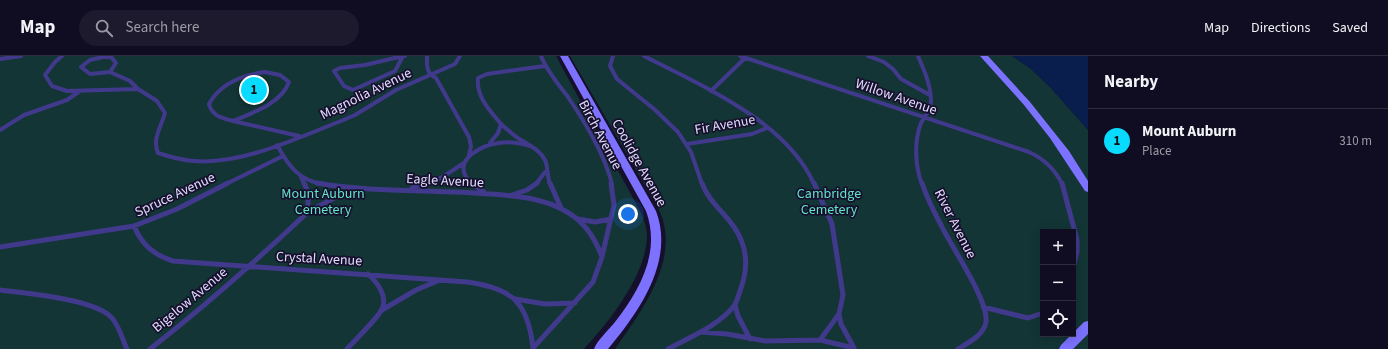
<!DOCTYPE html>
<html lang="en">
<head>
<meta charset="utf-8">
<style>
	:root { --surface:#100c21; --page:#1e1a2e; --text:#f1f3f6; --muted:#9c9ba5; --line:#302c3f; --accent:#07dbff }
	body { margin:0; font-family:"Source Sans 3",sans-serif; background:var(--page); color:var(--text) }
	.controls { position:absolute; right:12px; bottom:12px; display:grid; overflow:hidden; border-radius:0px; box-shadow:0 2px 10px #0003 }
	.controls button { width:36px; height:36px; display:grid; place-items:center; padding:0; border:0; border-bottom:1px solid var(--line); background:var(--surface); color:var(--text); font:20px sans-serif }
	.you { position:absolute; left:628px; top:158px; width:14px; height:14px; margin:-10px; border:3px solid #fff; border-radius:50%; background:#1a73e8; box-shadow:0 0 0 6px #1a73e833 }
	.badge { display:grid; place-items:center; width:26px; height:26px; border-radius:50%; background:var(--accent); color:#111; font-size:13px; font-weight:700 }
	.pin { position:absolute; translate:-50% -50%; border:2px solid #fff; box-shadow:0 1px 4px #0006 }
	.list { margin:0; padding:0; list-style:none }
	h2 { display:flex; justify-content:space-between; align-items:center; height:52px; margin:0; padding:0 16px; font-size:17px }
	h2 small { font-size:13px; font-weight:400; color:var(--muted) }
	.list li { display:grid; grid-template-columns:26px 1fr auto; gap:12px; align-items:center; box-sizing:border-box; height:64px; padding:0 16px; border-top:1px solid var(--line) }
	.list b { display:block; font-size:15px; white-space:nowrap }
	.list p { margin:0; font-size:13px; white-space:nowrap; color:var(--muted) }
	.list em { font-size:13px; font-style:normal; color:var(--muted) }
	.icon { flex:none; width:22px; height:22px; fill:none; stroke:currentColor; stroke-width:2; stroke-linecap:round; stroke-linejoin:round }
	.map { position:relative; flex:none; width:1088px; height:293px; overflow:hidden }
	header { display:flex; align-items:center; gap:24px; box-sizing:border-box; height:56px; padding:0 20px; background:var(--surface); border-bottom:1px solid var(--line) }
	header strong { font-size:19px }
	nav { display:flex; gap:22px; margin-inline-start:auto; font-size:14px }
	.search { width:280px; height:36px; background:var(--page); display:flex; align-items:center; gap:10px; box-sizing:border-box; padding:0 14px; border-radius:22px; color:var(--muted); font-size:15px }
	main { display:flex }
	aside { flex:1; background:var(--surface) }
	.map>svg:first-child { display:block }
	.green { fill:#133536; fill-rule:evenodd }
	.water { fill:#091e4c }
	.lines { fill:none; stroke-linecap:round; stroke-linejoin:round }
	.lane-far1 { stroke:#413a8c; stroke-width:4 }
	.lane { stroke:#413a8c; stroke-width:5 }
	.secondary { fill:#7c72ff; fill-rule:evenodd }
	.labels { text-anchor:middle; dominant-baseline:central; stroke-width:3.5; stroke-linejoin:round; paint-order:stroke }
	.street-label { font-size:14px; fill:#e1dbff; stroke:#16102c }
	.park-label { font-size:14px; fill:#61e5ca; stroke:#16102c }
</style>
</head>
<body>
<header>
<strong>Map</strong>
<div class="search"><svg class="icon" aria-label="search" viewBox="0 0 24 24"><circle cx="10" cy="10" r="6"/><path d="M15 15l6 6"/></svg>Search here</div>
<nav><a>Map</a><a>Directions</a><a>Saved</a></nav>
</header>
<main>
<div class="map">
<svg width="1088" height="293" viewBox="0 0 1088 293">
	<rect width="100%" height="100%" fill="#16102c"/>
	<!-- green -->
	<path class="green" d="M0,0H556L641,157C644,163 646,170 647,178C648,217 609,266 584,293H0Z
		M570,0H1012L1030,12L1051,32L1088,74V293H615C642,254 683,201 658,152ZM1043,176H1073V278H1043Z"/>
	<!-- water -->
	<path class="water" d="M1012,0H1088V74L1051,32L1030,12Z"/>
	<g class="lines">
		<!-- lane-far1 -->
		<path class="lane-far1" d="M62,0L55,6L45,19L52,30L67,35L138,33L157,45L165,57C161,71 152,83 158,97C170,101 181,104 194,105C242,109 297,82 341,65L355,59L396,34L455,8L460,0
			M403,0L395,15L353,34L344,30L334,15L340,12L365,9Z
			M403,0H405
			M427,0C427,10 426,17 436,22L469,81L471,90L469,99
			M541,0C547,15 558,28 568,41C586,68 604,97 612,128
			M613,0L610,10L617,23L654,53L678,76L691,96L702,128
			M644,0C702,30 786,65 814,128
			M740,0L1029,96C1044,103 1055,113 1062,128
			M868,0L884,6L893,13L901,23L930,39
			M918,0C924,14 931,29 931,45C931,53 925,60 921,67C914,85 915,111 922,128
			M103,1H111L116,7L110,16L90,18L81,11L90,4Z
			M0,3L21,0
			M110,16L130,25L138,33
			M265,16L280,19L289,26C282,47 252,57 233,65C222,62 212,60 209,48C220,28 243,19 265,16Z
			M711,35L745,2
			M233,65L299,80
			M501,68C507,73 514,80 521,84C530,90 540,94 545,104C548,110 547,120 550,128
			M0,74L24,59L67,44L80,35
			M490,87L498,77L501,68C490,55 476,41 478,22L487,18L545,10
			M687,88L752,78L767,72
			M277,89C288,109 299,125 323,128
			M301,121L304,128
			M226,128L283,100
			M422,128L441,122L464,107
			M472,128C469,126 468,125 466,121C455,102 483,89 499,87C510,85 519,87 530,90
			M536,128L545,116"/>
		<!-- lane -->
		<path class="lane" d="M317,127C374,137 433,133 491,138C517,140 544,142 567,156C585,166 595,182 602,201
			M471,127L484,136
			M550,127L561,152
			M814,127L832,168L843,239L839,258L841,268L854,292
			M922,127C927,142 934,156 941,169C951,190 989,245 986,266C984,279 968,287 958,293
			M1062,127L1077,184V196L1073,212
			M412,132L425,127
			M512,139L527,134L537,127
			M308,156L336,141L359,132
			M578,163L595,166L611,163
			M134,170C142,189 154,199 173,205L467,226C512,232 528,246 533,292
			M0,191L134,170L177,153L228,127
			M0,234C25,237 92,243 110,260C119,268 122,283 127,293
			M515,243L545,248L575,247
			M735,249L738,260L750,283
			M983,251L1028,262L1043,257
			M382,254L416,234L440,224
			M701,276L727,278L765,285L820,284L854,292
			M820,284L839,258
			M533,292L593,226L602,201L614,149L611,127
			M150,293C205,250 257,204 308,156V136L304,127
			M347,293C354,285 379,261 382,253C388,240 377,226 368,218
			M668,293C690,281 718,270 734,250C737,246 738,240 740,235C748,214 748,191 734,171C724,156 708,145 702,127"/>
		<!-- secondary -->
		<path class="secondary" d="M560,0H568L656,155C675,205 639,256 608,293H594C598,283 608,275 615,266C640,234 661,196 646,155Z
			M980,0H988L1030,46L1069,95L1088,125V136L1085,135L1050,82L1024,49Z
			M1088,265V278L1073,293H1059L1061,289L1084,266Z"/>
	</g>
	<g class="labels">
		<!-- street labels -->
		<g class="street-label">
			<text transform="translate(366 38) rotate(-26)">Magnolia Avenue</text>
			<text transform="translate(896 41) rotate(19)">Willow Avenue</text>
			<text transform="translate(725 69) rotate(-10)">Fir Avenue</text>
			<text transform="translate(600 79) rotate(62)">Birch Avenue</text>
			<text transform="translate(639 107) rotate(61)">Coolidge Avenue</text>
			<text transform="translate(445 125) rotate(3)">Eagle Avenue</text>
			<text transform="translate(175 139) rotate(-25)">Spruce Avenue</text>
			<text transform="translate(955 168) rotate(63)">River Avenue</text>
			<text transform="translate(319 203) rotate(3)">Crystal Avenue</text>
			<text transform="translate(190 244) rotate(-40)">Bigelow Avenue</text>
		</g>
		<!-- park labels -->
		<g class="park-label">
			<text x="323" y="138">Mount Auburn<tspan x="323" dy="16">Cemetery</tspan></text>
			<text x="829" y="138">Cambridge<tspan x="829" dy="16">Cemetery</tspan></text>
		</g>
	</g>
</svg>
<div class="controls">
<button>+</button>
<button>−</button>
<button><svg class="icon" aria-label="locate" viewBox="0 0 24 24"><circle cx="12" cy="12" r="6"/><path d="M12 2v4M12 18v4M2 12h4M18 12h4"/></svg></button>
</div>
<div class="you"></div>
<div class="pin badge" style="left:254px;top:34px">1</div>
</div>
<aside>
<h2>Nearby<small></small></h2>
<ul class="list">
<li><span class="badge">1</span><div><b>Mount Auburn</b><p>Place</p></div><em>310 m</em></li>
</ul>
</aside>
</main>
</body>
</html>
